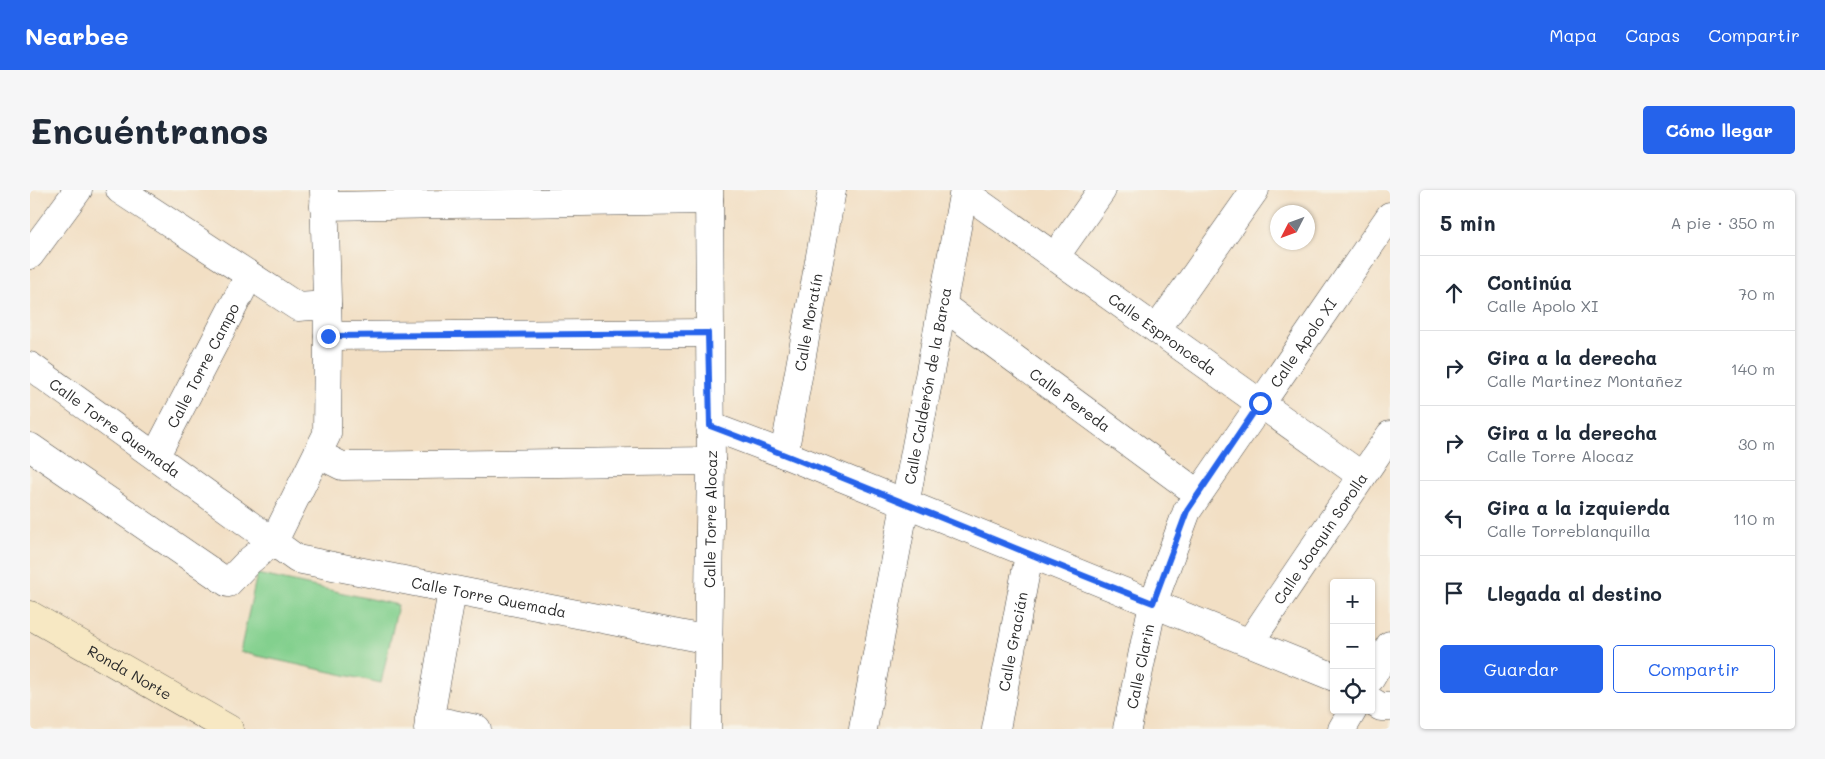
<!DOCTYPE html>
<html lang="es">
<head>
<meta charset="utf-8">
<style>
	:root { --surface:#fff; --page:#f6f6f7; --text:#1f2937; --muted:#747a83; --line:#e0e1e3; --accent:#2563eb }
	body { margin:0; font-family:Mali,sans-serif; background:var(--page); color:var(--text) }
	.controls { position:absolute; right:15px; bottom:15px; display:grid; overflow:hidden; border-radius:5px; box-shadow:0 1px 4px #0004 }
	.controls button { width:45px; height:45px; display:grid; place-items:center; padding:0; border:0; border-bottom:1px solid var(--line); background:var(--surface); color:var(--text); font:25px sans-serif }
	.compass { position:absolute; left:1240px; top:15px; width:45px; height:45px; border-radius:50%; background:var(--surface); box-shadow:0 1px 4px #0004; rotate:228deg }
	.stop { position:absolute; width:15px; height:15px; margin:-11px; border:4px solid #2563eb; border-radius:50%; background:#fff }
	.stop.end { background:#2563eb; border-color:#fff; box-shadow:0 1px 5px #0008 }
	.list { margin:0; padding:0; list-style:none }
	h2 { display:flex; justify-content:space-between; align-items:center; height:65px; margin:0; padding:0 20px; font-size:21px }
	h2 small { font-size:16px; font-weight:400; color:var(--muted) }
	.list li { display:grid; grid-template-columns:32px 1fr auto; gap:15px; align-items:center; box-sizing:border-box; height:75px; padding:0 20px; border-top:1px solid var(--line) }
	.list b { display:block; font-size:19px; white-space:nowrap }
	.list p { margin:0; font-size:16px; white-space:nowrap; color:var(--muted) }
	.list em { font-size:16px; font-style:normal; color:var(--muted) }
	.actions { display:flex; gap:10px; padding:15px 20px }
	.actions a { flex:1; padding:11px 0; border:1px solid var(--accent); border-radius:5px; text-align:center; font-size:18px; color:var(--accent) }
	.actions .main { background:var(--accent); color:#fff }
	.icon { flex:none; width:28px; height:28px; fill:none; stroke:currentColor; stroke-width:2; stroke-linecap:round; stroke-linejoin:round }
	.map { position:relative; flex:none; width:1360px; height:539px; overflow:hidden; border-radius:5px }
	header { display:flex; align-items:center; gap:30px; box-sizing:border-box; height:70px; padding:0 25px; background:var(--accent); color:#fff }
	header strong { font-size:24px }
	nav { display:flex; gap:28px; margin-inline-start:auto; font-size:18px }
	.intro { display:flex; align-items:center; justify-content:space-between; box-sizing:border-box; height:120px; padding:0 30px }
	h1 { margin:0; font-size:35px }
	.button { padding:12px 22px; border-radius:5px; background:var(--accent); color:#fff; font-size:18px; font-weight:700 }
	main { display:flex; gap:30px; padding:0 30px }
	aside { flex:1; background:var(--surface); border-radius:5px; box-shadow:0 1px 4px #0004 }
	.map>svg:first-child { display:block }
	.green { fill:#83d08e; stroke:#577e5c }
	.lines { fill:none; stroke-linecap:round; stroke-linejoin:round }
	.minor-casing { stroke:#494642; stroke-width:29 }
	.tertiary-casing { stroke:#494642; stroke-width:29 }
	.secondary-casing { stroke:#494642; stroke-width:29 }
	.minor { stroke:#fff; stroke-width:28 }
	.tertiary { stroke:#fff; stroke-width:28 }
	.secondary { stroke:#f7e8c3; stroke-width:28 }
	.route { stroke:#2563eb; stroke-width:6 }
	.labels { text-anchor:middle; dominant-baseline:central; stroke-width:5; stroke-linejoin:round; paint-order:stroke }
	.street-label { font-size:15px; fill:#2b2b2b; stroke:#f7f3e8 }
</style>
</head>
<body>
<header>
<strong>Nearbee</strong>
<nav><a>Mapa</a><a>Capas</a><a>Compartir</a></nav>
</header>
<div class="intro"><h1>Encuéntranos</h1><a class="button">Cómo llegar</a></div>
<main>
<div class="map">
<svg width="1360" height="539" viewBox="0 0 1360 539">
	<rect width="100%" height="100%" fill="#f7f3e8"/>
	<filter id="ink" filterUnits="userSpaceOnUse"><feTurbulence type="fractalNoise" baseFrequency=".02" numOctaves="2"/><feDisplacementMap in="SourceGraphic" scale="10" xChannelSelector="R" yChannelSelector="G"/><feConvolveMatrix kernelMatrix="1 2 1 2 8 2 1 2 1" color-interpolation-filters="sRGB"/></filter>
	<filter id="wash" filterUnits="userSpaceOnUse"><feTurbulence type="fractalNoise" baseFrequency=".0096" numOctaves="4" result="noise"/><feDisplacementMap in="SourceGraphic" scale="20" xChannelSelector="R" yChannelSelector="G"/><feGaussianBlur stdDeviation="1.12" result="paint"/><feColorMatrix in="noise" values="0 0 0 0 0 0 0 0 0 0 0 0 0 0 0 0 0 1.4 0 .05"/><feComposite in="paint" operator="in"/></filter>
	<g filter="url(#wash)">
		<rect width="100%" height="100%" fill="#f2dfc4"/>
		<!-- green -->
		<path class="green" d="M227,384L368,415L351,493L210,462Z"/>
	</g>
	<g filter="url(#ink)">
		<g class="lines">
			<!-- minor casing -->
			<g class="minor-casing">
				<g id="minor">
					<path d="M90,0L268,117L297,115"/>
					<path id="s1" d="M934,2L1332,286"/>
					<path d="M294,16L679,10"/>
					<path d="M0,65L48,0"/>
					<path d="M1025,67L1072,0"/>
					<path id="s2" d="M913,116L1167,303"/>
					<path d="M1127,139L1225,0"/>
					<path d="M298,146L678,143"/>
					<path id="s3" d="M0,176L267,369L679,450"/>
					<path d="M0,257L198,393L219,371L244,351L297,244L298,146L294,0"/>
					<path d="M288,264L312,276L681,271"/>
					<path id="s4" d="M754,264L802,0"/>
					<path id="s5" d="M126,265L219,86"/>
					<path id="s6" d="M1220,452L1360,245"/>
					<path d="M1341,511L1351,517H1360"/>
					<path d="M399,529L447,539"/>
					<path d="M398,539L422,401"/>
					<path id="s7" d="M833,539L934,0"/>
					<path id="s8" d="M966,539L999,365"/>
					<path id="s9" d="M1097,539L1123,413L1157,321L1360,26"/>
				</g>
			</g>
			<!-- tertiary casing -->
			<g class="tertiary-casing">
				<g id="tertiary">
					<path d="M680,236L754,264L1304,487"/>
					<path d="M1341,488L1360,455"/>
					<path id="s10" d="M677,539L681,271L679,0"/>
					<path d="M1312,539L1323,520"/>
				</g>
			</g>
			<!-- secondary casing -->
			<g class="secondary-casing">
				<g id="secondary">
					<path id="s11" d="M0,425L199,539"/>
				</g>
			</g>
			<!-- minor -->
			<use href="#minor" class="minor"/>
			<!-- tertiary -->
			<use href="#tertiary" class="tertiary"/>
			<!-- secondary -->
			<use href="#secondary" class="secondary"/>
		</g>
	</g>
	<g class="lines" filter="url(#ink)">
		<!-- route -->
		<path class="route" d="M298,146L678,143L680,236C829,292 975,356 1123,413L1157,321L1230,213"/>
	</g>
	<g class="labels">
		<!-- street labels -->
		<g class="street-label">
			<text stroke="none"><textPath href="#s4" startOffset="134">Calle Moratín</textPath></text>
			<text stroke="none"><textPath href="#s1" startOffset="244">Calle Espronceda</textPath></text>
			<text stroke="none"><textPath href="#s9" startOffset="431">Calle Apolo XI</textPath></text>
			<text stroke="none"><textPath href="#s5" startOffset="101">Calle Torre Campo</textPath></text>
			<text stroke="none"><textPath href="#s7" startOffset="349">Calle Calderón de la Barca</textPath></text>
			<text stroke="none"><textPath href="#s2" startOffset="158">Calle Pereda</textPath></text>
			<text stroke="none"><textPath href="#s3" startOffset="105">Calle Torre Quemada</textPath></text>
			<text stroke="none"><textPath href="#s10" startOffset="210">Calle Torre Alocaz</textPath></text>
			<text stroke="none"><textPath href="#s6" startOffset="125">Calle Joaquin Sorolla</textPath></text>
			<text stroke="none"><textPath href="#s3" startOffset="525">Calle Torre Quemada</textPath></text>
			<text stroke="none"><textPath href="#s8" startOffset="89">Calle Gracián</textPath></text>
			<text stroke="none"><textPath href="#s9" startOffset="64">Calle Clarin</textPath></text>
			<text stroke="none"><textPath href="#s11" startOffset="115">Ronda Norte</textPath></text>
		</g>
	</g>
</svg>
<div class="controls">
<button>+</button>
<button>−</button>
<button><svg class="icon" aria-label="locate" viewBox="0 0 24 24"><circle cx="12" cy="12" r="6"/><path d="M12 2v4M12 18v4M2 12h4M18 12h4"/></svg></button>
</div>
<svg class="compass" viewBox="-18 -18 36 36"><path d="M0-13l5 13h-10z" fill="#e53935"/><path d="M0 13l5-13h-10z" fill="#747a83"/></svg>
<div class="stop" style="left:1230px;top:213px"></div>
<div class="stop end" style="left:298px;top:146px"></div>
</div>
<aside>
<h2>5 min<small>A pie · 350 m</small></h2>
<ul class="list">
<li><svg class="icon" aria-label="ahead" viewBox="0 0 24 24"><path d="M12 20V5M6 11l6-6 6 6"/></svg><div><b>Continúa</b><p>Calle Apolo XI</p></div><em>70 m</em></li>
<li><svg class="icon" aria-label="right" viewBox="0 0 24 24"><path d="M7 20v-9h11M14 6l5 5-5 5"/></svg><div><b>Gira a la derecha</b><p>Calle Martinez Montañez</p></div><em>140 m</em></li>
<li><svg class="icon" aria-label="right" viewBox="0 0 24 24"><path d="M7 20v-9h11M14 6l5 5-5 5"/></svg><div><b>Gira a la derecha</b><p>Calle Torre Alocaz</p></div><em>30 m</em></li>
<li><svg class="icon" aria-label="left" viewBox="0 0 24 24"><path d="M17 20v-9H6M10 6l-5 5 5 5"/></svg><div><b>Gira a la izquierda</b><p>Calle Torreblanquilla</p></div><em>110 m</em></li>
<li><svg class="icon" aria-label="arrive" viewBox="0 0 24 24"><path d="M6 21V4h12l-3 4 3 4H6"/></svg><div><b>Llegada al destino</b></div></li>
</ul>
<div class="actions"><a class="main">Guardar</a><a>Compartir</a></div>
</aside>
</main>
</body>
</html>
